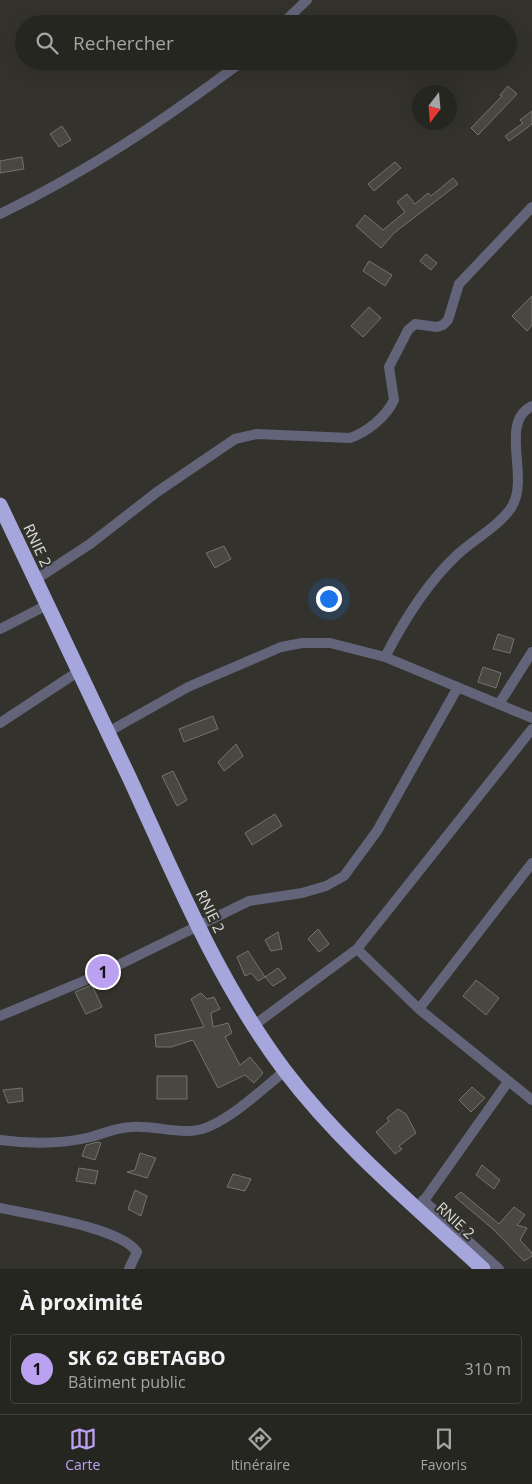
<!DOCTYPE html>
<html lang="fr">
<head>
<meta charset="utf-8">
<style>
	:root { --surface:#262621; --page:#2e2e2a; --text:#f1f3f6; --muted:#a4a5a5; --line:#42433f; --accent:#bca0f2 }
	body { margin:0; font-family:"Open Sans",sans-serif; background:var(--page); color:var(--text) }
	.compass { position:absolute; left:412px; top:85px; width:45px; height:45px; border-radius:50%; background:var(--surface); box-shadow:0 5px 20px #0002; rotate:196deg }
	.you { position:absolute; left:328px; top:598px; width:18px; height:18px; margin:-12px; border:4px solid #fff; border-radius:50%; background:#1a73e8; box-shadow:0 0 0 8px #1a73e833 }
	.badge { display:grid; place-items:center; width:32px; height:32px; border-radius:50%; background:var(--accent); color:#111; font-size:16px; font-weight:700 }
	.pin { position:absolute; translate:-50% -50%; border:2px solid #fff; box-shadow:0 1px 5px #0006 }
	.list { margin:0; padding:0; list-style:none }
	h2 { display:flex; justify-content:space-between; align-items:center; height:65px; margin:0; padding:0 20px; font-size:21px }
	h2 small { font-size:16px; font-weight:400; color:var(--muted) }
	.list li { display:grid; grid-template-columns:32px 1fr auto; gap:15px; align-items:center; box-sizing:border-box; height:70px; margin:0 10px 10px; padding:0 10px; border:1px solid var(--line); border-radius:5px }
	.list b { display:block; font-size:19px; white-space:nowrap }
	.list p { margin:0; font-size:16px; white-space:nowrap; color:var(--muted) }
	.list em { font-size:16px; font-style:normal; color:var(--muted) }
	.icon { flex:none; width:28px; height:28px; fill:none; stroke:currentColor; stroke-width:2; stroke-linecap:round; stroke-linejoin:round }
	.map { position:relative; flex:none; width:532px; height:1269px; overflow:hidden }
	.search { position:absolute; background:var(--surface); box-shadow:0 5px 20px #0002; left:15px; right:15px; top:15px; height:55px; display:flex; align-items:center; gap:12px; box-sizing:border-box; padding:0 18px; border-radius:28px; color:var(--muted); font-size:19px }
	.sheet { height:145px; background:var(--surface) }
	nav { display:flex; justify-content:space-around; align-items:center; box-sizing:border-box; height:70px; border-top:1px solid var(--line); background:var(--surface); font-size:14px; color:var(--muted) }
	nav a { display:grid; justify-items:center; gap:2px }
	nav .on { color:var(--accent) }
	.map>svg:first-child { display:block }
	.building { fill:#484740; stroke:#75736d }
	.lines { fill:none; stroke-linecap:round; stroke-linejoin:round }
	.street { stroke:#63647a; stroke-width:10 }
	.highway { stroke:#a5a6dc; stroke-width:15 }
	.labels { text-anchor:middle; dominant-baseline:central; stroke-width:4.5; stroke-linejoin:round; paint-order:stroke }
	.street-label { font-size:15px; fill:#dbdbd7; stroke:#33322c }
</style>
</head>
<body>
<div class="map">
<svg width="532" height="1269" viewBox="0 0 532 1269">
	<rect width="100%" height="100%" fill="#33322c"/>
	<!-- building -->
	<path class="building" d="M508,86L517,94L478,135L471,128L502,96L500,95Z
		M532,111V124L509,141L505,136L523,123L520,120Z
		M62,126L71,140L59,147L50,134Z
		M22,157L24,169L0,173V161Z
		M395,162L401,168L374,191L368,184Z
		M453,178L458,184L394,233L381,248L356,226L365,215L383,230L405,212L397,202L407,194L415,204L428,193L431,196Z
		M426,254L437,263L431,270L420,261Z
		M369,261L392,275L385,286L363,271Z
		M532,296V325L527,331L512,316Z
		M369,307L381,318L363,337L351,326Z
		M224,546L231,559L215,568L206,553Z
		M498,634L514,639L510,653L493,649Z
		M483,667L501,673L496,688L478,682Z
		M213,716L218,729L184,742L179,729Z
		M236,744L243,756L224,771L218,762Z
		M173,771L187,800L177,806L162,776Z
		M275,814L282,826L252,845L245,833Z
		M318,929L329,944L319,952L308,939Z
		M278,932L282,949L271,951L265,940Z
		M248,951L265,977L258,981L251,973L245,976L237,957Z
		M278,968L286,978L273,986L265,977Z
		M476,980L499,998L486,1015L463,996Z
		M92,985L102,1007L86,1014L75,992Z
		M201,993L207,999L214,997L220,1009L211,1013L213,1027L228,1023L232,1033L225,1037L240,1065L250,1057L263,1073L254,1083L245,1075L218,1088L193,1040L171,1047H156L155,1035L204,1027L191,999Z
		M157,1076H187V1099H157Z
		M472,1087L485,1098L471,1112L459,1100Z
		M22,1088L23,1101L8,1103L3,1090Z
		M398,1109L406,1114L416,1133L399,1146L402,1149L395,1154L376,1132L389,1121L387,1118Z
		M98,1142L101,1143L95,1160L82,1156L86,1145Z
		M140,1153L156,1158L147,1178L127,1172L135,1170Z
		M482,1165L500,1180L494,1189L476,1175Z
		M79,1168L98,1171L95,1184L76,1181Z
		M233,1174L251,1179L245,1191L227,1187Z
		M135,1190L147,1196L141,1216L128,1209Z
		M461,1192L499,1224L514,1207L525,1215L517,1225L527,1228L520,1240L532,1253V1256L524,1261L494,1230L455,1197Z"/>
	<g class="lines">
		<!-- street -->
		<path class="street" d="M282,24L307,0
			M0,214C89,171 164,120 243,61
			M35,580L90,544L157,492L235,439L257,434L350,438C367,432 386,417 394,400L389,367L408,330L415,324L437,327L443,325L448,320L459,284L532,207
			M0,629L47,605
			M385,657C404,620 426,584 457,555C474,539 498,527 511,508C531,478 498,423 532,406
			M499,704L532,652
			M0,723L79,671
			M108,732L188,687L281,647L302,643H330L385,657L532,718
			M357,949L419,1009L532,1100
			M419,1009L532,863
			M0,1016L98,975L249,901L302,893L326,886L344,876L377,831L458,687
			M253,1026L357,949L532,729
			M0,1140C30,1144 62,1144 91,1137C105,1133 118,1127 132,1127C157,1125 185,1137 208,1127C236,1115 261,1090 285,1071
			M423,1200L499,1269
			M0,1208C32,1215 120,1227 137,1252L129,1269
			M418,1209L508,1082"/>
		<!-- highway -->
		<path class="highway" d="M0,505C43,596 87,687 130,779C176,879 218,982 285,1071C342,1146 414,1205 483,1269"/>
	</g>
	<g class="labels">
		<!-- street labels -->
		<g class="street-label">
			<text transform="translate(38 545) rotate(65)">RNIE 2</text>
			<text transform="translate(211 911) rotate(64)">RNIE 2</text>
			<text transform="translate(456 1220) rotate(43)">RNIE 2</text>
		</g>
	</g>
</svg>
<svg class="compass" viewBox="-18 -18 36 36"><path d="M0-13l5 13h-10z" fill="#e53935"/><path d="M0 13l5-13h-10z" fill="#a4a5a5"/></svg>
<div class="you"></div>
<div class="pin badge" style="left:103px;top:972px">1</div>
<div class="search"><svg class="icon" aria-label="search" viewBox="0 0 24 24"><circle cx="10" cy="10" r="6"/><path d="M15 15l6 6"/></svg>Rechercher</div>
</div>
<section class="sheet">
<h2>À proximité<small></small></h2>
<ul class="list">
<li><span class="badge">1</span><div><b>SK 62 GBETAGBO</b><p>Bâtiment public</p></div><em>310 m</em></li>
</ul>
</section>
<nav>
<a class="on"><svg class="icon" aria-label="map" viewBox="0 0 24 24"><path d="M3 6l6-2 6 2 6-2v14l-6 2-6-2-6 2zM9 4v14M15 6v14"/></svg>Carte</a>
<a><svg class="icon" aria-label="directions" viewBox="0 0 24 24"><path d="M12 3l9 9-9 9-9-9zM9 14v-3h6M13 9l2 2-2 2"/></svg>Itinéraire</a>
<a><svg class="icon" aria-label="saved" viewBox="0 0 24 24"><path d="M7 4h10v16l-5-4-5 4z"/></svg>Favoris</a>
</nav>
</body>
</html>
